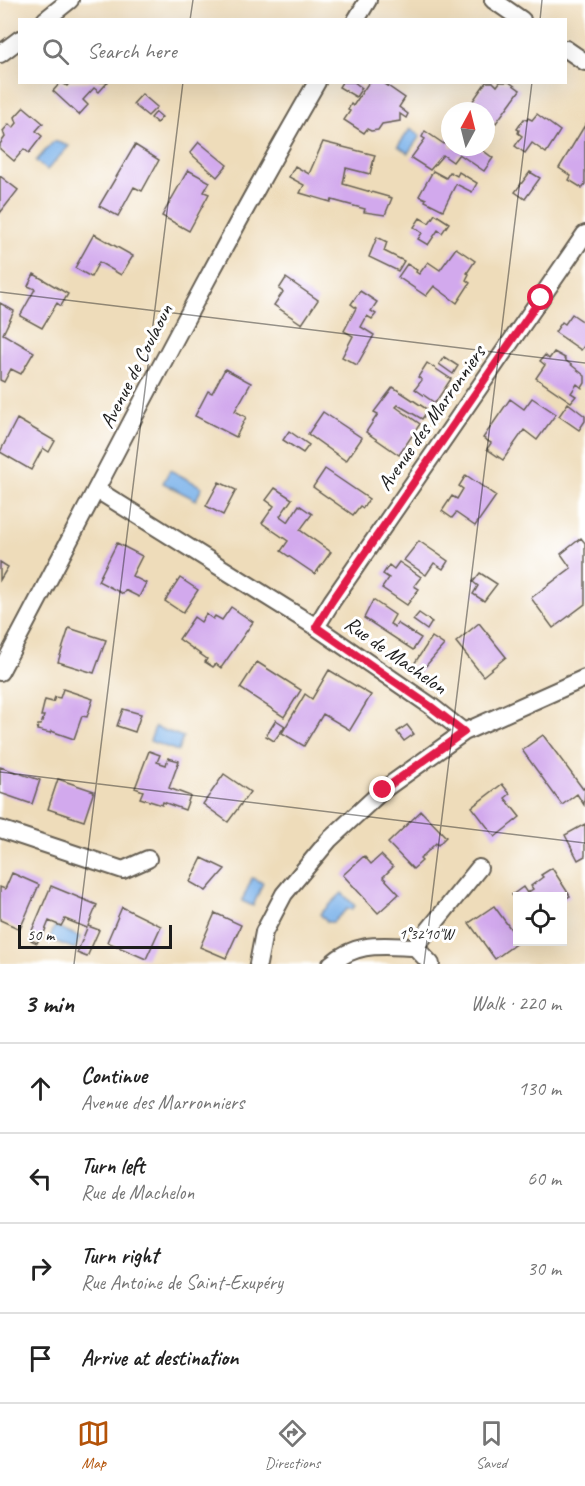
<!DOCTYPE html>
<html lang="en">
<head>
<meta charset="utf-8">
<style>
	:root { --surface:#fff; --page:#f2f2f2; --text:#222; --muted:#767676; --line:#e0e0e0; --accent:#b45309 }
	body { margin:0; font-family:Caveat,sans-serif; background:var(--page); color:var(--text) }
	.controls { position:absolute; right:18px; bottom:18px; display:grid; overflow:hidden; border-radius:0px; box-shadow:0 6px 24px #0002 }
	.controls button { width:54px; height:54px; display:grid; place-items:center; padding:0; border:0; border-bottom:2px solid var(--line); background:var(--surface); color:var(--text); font:30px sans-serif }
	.compass { position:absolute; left:441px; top:102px; width:54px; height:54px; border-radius:50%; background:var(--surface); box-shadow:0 6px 24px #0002; rotate:7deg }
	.scale { position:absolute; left:18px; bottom:15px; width:154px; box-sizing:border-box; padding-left:6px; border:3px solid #1c1c1c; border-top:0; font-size:16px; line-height:21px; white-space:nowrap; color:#1c1c1c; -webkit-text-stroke:4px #fff; paint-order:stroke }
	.stop { position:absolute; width:18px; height:18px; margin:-14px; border:4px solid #e11d48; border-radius:50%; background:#fff }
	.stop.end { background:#e11d48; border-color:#fff; box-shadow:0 2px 6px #0008 }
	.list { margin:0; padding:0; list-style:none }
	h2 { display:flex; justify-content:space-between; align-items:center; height:78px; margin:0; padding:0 24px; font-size:26px }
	h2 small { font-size:20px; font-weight:400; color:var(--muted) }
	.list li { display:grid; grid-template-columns:39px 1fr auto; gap:18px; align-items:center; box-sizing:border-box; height:90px; padding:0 24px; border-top:2px solid var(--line) }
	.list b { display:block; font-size:22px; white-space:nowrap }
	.list p { margin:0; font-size:20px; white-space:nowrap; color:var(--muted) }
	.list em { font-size:20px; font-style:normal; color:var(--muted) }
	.icon { flex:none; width:33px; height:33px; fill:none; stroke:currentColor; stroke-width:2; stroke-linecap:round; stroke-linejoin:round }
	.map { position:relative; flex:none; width:585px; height:964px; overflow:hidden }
	.search { position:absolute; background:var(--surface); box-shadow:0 6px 24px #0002; left:18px; right:18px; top:18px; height:66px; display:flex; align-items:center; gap:15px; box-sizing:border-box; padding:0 21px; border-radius:0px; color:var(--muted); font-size:22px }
	.sheet { height:438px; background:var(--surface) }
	nav { display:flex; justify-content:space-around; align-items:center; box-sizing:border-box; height:84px; border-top:2px solid var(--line); background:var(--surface); font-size:16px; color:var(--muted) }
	nav a { display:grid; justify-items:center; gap:3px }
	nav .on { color:var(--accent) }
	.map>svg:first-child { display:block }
	.water { fill:#7bb2ea; stroke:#4c6783; stroke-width:1.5 }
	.building { fill:#d2a9ed }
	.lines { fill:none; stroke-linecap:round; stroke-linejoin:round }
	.minor-casing { stroke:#665f53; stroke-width:20 }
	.minor { stroke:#fff; stroke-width:16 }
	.route { stroke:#e11d48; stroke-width:8 }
	.ticks { fill:none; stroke:#1c1c1c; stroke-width:1.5; stroke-opacity:0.45 }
	.labels { text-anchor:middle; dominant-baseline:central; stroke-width:6; stroke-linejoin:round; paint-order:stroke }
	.street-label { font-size:21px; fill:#1c1c1c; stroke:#fff }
	.ticks-label { font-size:15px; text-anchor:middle; fill:#1c1c1c; stroke:#fff; stroke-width:6; stroke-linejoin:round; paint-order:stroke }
</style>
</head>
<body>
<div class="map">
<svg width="585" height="964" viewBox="0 0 585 964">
	<rect width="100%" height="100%" fill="#fff"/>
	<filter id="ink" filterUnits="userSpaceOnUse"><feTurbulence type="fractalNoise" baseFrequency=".0167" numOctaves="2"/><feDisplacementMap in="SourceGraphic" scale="12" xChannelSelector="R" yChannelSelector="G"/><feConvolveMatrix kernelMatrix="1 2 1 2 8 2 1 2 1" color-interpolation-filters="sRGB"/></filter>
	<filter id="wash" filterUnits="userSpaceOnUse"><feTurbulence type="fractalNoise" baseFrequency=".008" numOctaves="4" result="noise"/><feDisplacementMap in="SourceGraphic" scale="24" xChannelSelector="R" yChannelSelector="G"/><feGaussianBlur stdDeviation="1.35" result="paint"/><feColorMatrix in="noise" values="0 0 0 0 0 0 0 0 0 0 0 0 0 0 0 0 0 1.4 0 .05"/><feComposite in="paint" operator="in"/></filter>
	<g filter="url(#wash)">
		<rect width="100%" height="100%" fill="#eedcba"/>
		<!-- water -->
		<path class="water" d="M410,129L420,136L408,153L398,146Z
			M54,141L69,146L47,170L36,161Z
			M170,470L202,487L196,500L163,483Z
			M155,727L183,737L178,751L150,741Z
			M252,878L263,883L253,906L242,901Z
			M342,893L355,906L352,909H347L333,922H327L320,914Z
			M55,926L80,937L75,949L49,939Z"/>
		<g id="blocks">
			<!-- building -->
			<path class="building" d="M61,82L67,86L70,82H108L99,92L94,88L83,100L88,105L79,115L53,91Z
				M342,82H354L362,88L356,97L339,87Z
				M369,82H382L405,98L399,107L408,114L406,118L400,114V121L382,124L378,130L371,131L367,129L364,133L344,120L350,111L348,110L351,104L353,106Z
				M486,82H493L497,86L500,82H509L520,90L496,123L486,116V111H479L470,105Z
				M142,94L157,107L148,116L133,104Z
				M24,107L43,123L36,131L42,136L29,153L24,149L14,161L0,149V144L5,137L3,131L9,124L13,128L17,123L15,117Z
				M156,112L162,117L157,123L151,118Z
				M537,114L560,131L546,153L532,143L525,153L515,146L522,136L518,133L519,130L517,129L524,119L527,120L528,118L532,120Z
				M585,125V184L582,188L569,180L571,176L559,168Z
				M425,131L444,144L450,134V147H478L493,158L484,171L459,154L453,162L443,155L430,170L411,158L425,139L422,137Z
				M199,142L227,165L217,177L190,153Z
				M323,142L375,155L370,174L346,168L343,184L392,198L385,215L364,212L365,209L332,200L331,202L300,193L304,185L289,177L295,166L309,174Z
				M135,145L159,160L142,191L134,187L118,216L99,206Z
				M188,170L210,182L204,192L209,194L189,231L162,216Z
				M433,171L446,178L450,172L457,176L459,172L477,183L472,192L456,184L443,210L425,201L426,199L419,196Z
				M530,172L540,178L525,199L515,192Z
				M0,176L18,190L0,213Z
				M435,214L449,223L442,233L438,230L428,245L418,239L422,233L414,227L420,218L429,223Z
				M94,234L133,256L121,275L99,262L91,277L75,268Z
				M377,237L387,242L384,251L404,261L398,271L369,257Z
				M456,248L475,261L467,273L469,274L466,280L470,283L457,303L434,286L426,296L398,277L407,264L417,270L416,272L419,274L428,262L440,270Z
				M34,274L68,294L61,306L57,303L42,328L20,316L35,289L28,286Z
				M286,278L318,300L302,324L274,305L283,292L279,289Z
				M360,291L377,302L371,311L376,314L372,319L367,316L361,327L374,335L357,365L342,357L353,336L344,331L356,308L351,304Z
				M0,303L14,311L3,334L34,352L21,374L11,369L4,382L0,380Z
				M572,314L585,323V345L581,350L555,332L562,322L565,324Z
				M554,352L565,358L564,359L585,376V383L582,388L577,384L571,393L576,396L571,402L536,378L545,365L540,361L545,355L549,359Z
				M444,357L458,366L453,374L439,364Z
				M427,363L451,379L435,403L415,389L422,380L418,377Z
				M225,369L251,383L235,411L246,417L236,437L195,416L208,391L212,393Z
				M393,387L428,410L422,419L398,405L396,407L420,424L399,455L366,432L378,414L374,412Z
				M532,398L556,414L537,440L524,430L503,460L487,449L491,443L483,438L510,399L524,409Z
				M568,403L585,416V421L579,430L559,416Z
				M323,412L362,438L346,461L308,434Z
				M17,419L55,441L49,452L43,448L31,470L0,452Z
				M289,431L309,445L303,453L283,440Z
				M325,469L369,499L363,508L360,506L353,515L313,487Z
				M466,475L496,496L475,526L456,513L452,518L442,511L452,496L457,499L463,489L459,486Z
				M219,482L236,490L223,515L206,506Z
				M275,488L292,499L280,516L288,522L299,505L312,514L300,530L331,552L315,574L281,551L288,541L262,523L274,506L266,500Z
				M581,538L585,543V604L553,628L531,598L571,568L561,554Z
				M419,541L448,561L443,569L434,563L426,575L404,560Z
				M117,543L142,556L132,576L146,583L139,597L125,590L123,594L98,581Z
				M0,562L8,567L0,580Z
				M399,562L421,577L414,586L419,589L407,605L382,588L389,578L383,574L389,565L394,569Z
				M480,573L497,584L484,601L473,594L478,586L473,582Z
				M180,578L198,590L183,613L165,601Z
				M373,600L395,615L390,624L395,627L397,623L421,638L413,650L364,618Z
				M231,607L253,622L221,668L216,664L213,667L205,662L207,659L179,639L194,617L201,622L206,614L213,619L215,616L222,620Z
				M419,613L432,622L427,630L413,620Z
				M479,623L506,657L483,676L456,642Z
				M69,628L106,640L94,673L58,662Z
				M432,637L444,645L418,675L410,670Z
				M257,662L301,690L284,717L240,688Z
				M329,670L371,695L350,730L323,714L304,746L282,733L305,694L312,699Z
				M63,689L93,699L87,717L82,716L74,739L51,731L50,733L37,730L38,725H41L44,716H41L45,700L53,702L55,697L60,698Z
				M123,709L141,714L135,732L117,726Z
				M276,720L285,726L274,741L266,736Z
				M407,725L414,734L404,741L397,732Z
				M543,735L583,789L585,787L584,805L577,794L562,805L522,750Z
				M149,751L160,755L157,762L166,765L168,758L179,761L169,788L190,796L185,810L163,802L162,805L140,798L143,791L135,788Z
				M0,767L40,780L32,804L0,793Z
				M224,774L250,792L228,822L203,804Z
				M58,779L94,791L84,821L48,809Z
				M502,784L510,794L505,798L520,817L495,837L472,807Z
				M421,811L446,837L438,845L436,843L420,859L422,861L413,869L388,843Z
				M585,824V856L578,860L565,835Z
				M381,855L393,867L383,877L399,894L378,913L343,875L364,856L371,864Z
				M202,858L225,869L206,891L190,882Z
				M552,868L570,896L562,901V896H518V902L512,895L523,887L527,893L533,889L531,886L543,877L541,875Z
				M12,873L39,885L20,929L0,920V887L5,889Z
				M51,886L97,905L88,926L99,930L87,957L77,953L87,928L65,919L61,926L49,921L42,938L40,937L37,943L31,940L33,934L31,933Z
				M494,906L518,939V942L495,959L469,923Z
				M122,907L161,926L146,959L107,942Z
				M215,913L241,925L226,958L200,947Z"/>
		</g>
	</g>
	<g filter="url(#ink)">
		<use href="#blocks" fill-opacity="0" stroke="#665f53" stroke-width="1.5"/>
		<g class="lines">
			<!-- minor casing -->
			<g class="minor-casing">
				<path id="minor" d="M493,0L522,20
					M45,20L70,0
					M356,20L368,0
					M566,49L585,62
					M0,54L20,39
					M97,490L316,627L431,706L464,732L585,678
					M316,627L332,601L585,234
					M0,672C105,475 205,275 317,82
					M0,829L123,870L148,859
					M415,947L479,868
					M258,964L264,932L284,894L329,840L383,790L464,732
					M331,964C357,941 382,946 415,947L431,964"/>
			</g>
			<!-- minor -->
			<use href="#minor" class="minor"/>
		</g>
	</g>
	<g class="lines" filter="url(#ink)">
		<!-- route -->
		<path class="route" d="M383,790L464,732L430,706L316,627L332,601L541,298"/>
	</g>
	<!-- ticks -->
	<path class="ticks" d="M190,20L193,0M540,20L542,0M0,292L585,363M0,772L585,843M74,964L183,82M424,964L532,82"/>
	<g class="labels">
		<!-- street labels -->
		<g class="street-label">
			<text transform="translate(136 366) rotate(-63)">Avenue de Coulaoun</text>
			<text transform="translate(431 418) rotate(-55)">Avenue des Marronniers</text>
			<text transform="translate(396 655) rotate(35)">Rue de Machelon</text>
		</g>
	</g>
	<g class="ticks-label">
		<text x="426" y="939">1°32'10"W</text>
	</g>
</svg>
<div class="controls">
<button><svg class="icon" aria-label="locate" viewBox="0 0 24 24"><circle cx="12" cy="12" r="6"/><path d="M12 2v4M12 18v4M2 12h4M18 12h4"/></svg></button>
</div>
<svg class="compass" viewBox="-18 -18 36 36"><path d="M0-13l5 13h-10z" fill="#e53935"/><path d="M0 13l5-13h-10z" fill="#767676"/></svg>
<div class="scale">50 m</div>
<div class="stop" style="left:541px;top:298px"></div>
<div class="stop end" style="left:383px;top:790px"></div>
<div class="search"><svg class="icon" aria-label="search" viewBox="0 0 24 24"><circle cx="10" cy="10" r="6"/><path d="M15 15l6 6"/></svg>Search here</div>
</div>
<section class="sheet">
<h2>3 min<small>Walk · 220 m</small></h2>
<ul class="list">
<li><svg class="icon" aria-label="ahead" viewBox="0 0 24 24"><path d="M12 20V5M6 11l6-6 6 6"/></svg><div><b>Continue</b><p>Avenue des Marronniers</p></div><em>130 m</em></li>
<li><svg class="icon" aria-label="left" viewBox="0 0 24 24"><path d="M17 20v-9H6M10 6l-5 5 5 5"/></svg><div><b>Turn left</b><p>Rue de Machelon</p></div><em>60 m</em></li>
<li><svg class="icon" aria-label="right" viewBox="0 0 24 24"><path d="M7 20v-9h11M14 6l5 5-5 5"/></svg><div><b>Turn right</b><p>Rue Antoine de Saint-Exupéry</p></div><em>30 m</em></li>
<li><svg class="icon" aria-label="arrive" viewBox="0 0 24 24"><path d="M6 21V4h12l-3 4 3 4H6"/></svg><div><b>Arrive at destination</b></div></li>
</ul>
</section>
<nav>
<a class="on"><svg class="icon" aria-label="map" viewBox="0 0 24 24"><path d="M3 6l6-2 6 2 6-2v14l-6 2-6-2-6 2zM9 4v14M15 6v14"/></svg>Map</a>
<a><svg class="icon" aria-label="directions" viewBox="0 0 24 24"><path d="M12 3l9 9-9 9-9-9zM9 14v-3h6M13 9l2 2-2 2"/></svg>Directions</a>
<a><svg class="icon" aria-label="saved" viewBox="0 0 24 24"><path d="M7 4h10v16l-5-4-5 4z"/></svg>Saved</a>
</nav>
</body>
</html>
